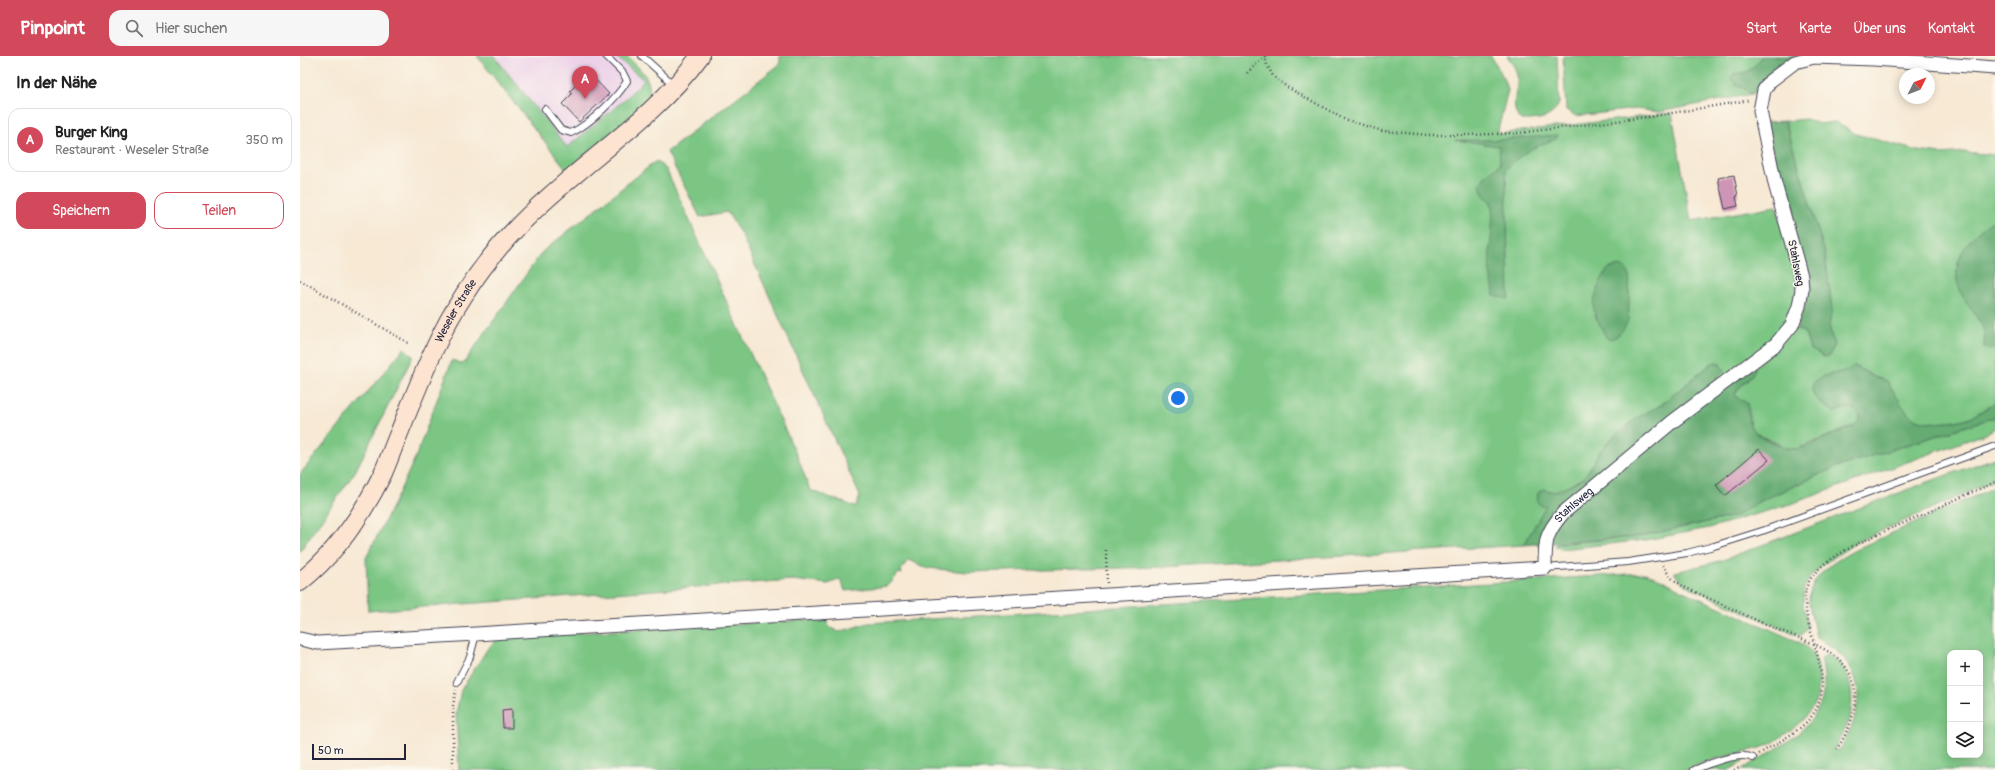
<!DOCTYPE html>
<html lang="de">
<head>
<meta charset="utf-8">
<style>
	:root { --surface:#fff; --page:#f6f6f6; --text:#222; --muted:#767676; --line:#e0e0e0; --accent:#d1495b }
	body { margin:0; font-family:Pangolin,sans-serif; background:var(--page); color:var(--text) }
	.controls { position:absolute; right:12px; bottom:12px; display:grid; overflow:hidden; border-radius:8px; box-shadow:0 2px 10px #0003 }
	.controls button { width:36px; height:36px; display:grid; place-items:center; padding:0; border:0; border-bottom:1px solid var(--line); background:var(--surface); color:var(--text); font:20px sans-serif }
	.compass { position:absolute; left:1599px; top:12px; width:36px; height:36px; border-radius:50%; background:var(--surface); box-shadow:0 2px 10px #0003; rotate:48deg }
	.scale { position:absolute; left:12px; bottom:10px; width:94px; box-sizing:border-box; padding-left:4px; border:2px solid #22223b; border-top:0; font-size:11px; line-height:14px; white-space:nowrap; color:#22223b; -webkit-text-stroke:3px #fbf7ec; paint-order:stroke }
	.you { position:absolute; left:878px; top:342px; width:14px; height:14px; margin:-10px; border:3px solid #fff; border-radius:50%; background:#1a73e8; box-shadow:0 0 0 6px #1a73e833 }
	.badge { display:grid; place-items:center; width:26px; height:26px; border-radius:50%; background:var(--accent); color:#fff; font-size:13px; font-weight:700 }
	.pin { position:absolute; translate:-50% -33px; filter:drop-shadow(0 1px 2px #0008) }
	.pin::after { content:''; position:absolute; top:21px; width:14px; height:12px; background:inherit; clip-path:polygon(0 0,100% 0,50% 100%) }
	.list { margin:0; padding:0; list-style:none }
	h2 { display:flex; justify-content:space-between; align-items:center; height:52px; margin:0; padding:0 16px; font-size:17px }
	h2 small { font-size:13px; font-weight:400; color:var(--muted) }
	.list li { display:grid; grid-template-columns:26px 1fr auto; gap:12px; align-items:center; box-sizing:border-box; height:64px; margin:0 8px 8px; padding:0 8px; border:1px solid var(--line); border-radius:12px }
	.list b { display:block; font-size:15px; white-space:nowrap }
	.list p { margin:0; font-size:13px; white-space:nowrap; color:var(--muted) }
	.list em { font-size:13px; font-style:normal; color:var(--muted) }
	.actions { display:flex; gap:8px; padding:12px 16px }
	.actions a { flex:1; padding:9px 0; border:1px solid var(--accent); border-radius:12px; text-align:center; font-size:14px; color:var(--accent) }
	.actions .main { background:var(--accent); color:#fff }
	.icon { flex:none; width:22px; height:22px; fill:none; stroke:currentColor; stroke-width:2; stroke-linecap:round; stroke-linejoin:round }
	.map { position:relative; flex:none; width:1695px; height:714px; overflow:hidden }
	header { display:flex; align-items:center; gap:24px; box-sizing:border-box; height:56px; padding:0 20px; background:var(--accent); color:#fff }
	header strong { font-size:19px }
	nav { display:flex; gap:22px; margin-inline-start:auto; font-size:14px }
	.search { width:280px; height:36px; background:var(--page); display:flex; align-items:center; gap:10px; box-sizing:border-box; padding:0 14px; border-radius:12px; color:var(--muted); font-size:15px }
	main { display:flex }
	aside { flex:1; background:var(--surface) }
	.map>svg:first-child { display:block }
	.built { fill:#edd1e9 }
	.green { fill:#7cc684; stroke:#4f7460; fill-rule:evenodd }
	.forest { fill:#65ab72; stroke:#446656 }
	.building { fill:#cf95b6 }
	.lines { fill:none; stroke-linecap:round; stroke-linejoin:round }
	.lane-casing { stroke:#424052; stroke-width:8 }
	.street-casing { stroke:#424052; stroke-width:15 }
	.secondary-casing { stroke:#424052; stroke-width:20 }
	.path { stroke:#424052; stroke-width:2.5; stroke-dasharray:1 3; stroke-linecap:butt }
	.lane { stroke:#fff; stroke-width:6 }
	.street { stroke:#fff; stroke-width:13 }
	.secondary { stroke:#fde4d1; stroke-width:18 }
	.labels { text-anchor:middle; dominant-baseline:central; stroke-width:3; stroke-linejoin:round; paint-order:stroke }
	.street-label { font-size:11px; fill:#22223b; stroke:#fbf7ec }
</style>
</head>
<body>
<header>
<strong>Pinpoint</strong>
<div class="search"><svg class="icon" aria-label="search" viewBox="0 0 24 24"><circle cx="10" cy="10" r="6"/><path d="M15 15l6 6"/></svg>Hier suchen</div>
<nav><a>Start</a><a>Karte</a><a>Über uns</a><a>Kontakt</a></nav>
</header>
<main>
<aside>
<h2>In der Nähe<small></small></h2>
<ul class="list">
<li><span class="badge">A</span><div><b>Burger King</b><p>Restaurant · Weseler Straße</p></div><em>350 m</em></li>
</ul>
<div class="actions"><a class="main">Speichern</a><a>Teilen</a></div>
</aside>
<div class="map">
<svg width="1695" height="714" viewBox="0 0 1695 714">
	<rect width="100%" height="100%" fill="#fbf7ec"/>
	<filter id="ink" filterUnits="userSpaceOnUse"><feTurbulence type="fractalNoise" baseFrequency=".025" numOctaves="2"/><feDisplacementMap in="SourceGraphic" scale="8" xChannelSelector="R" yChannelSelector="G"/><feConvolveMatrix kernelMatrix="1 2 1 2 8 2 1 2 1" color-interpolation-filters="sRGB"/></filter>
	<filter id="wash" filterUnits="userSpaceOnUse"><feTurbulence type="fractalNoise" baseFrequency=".012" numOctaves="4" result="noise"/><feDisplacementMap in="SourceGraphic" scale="16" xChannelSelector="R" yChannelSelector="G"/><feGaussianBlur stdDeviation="0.9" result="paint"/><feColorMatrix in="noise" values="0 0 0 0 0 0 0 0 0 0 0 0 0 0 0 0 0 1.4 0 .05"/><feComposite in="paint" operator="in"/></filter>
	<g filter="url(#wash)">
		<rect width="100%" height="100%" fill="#f7e9d4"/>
		<!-- built -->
		<path class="built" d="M194,0H315L344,24L323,45L267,91Z"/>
		<!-- green -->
		<path class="green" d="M177,0H194L267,91L323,45L344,24L315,0H327C341,14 358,27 345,48L267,114Z
			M480,0H1191L1200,15L1208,34L1197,78L1372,57L1391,165L1476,150L1497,227L1495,248L1488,266L1471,286L1416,328L1421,308L1417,306L1412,307L1361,349L1337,362L1311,383L1301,394L1284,422L1254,436L1243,433L1247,449L1224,489L863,511L667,516L628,512L608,504L601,514L602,518L599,517L588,530L545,535L541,523L528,528L492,524L68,555L66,502L98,439L116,400L152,304L163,308L242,196L356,105L366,113L498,402L510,434L556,451L560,440L441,178L427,156L400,161L367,96L480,8Z
			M1207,0H1257L1259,47C1253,64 1236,64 1221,64C1208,52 1219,34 1217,19C1216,12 1211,6 1207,0Z
			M1263,0H1463C1451,13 1451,17 1433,18L1435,27L1452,38L1359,56L1336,53L1276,60L1266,54Z
			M1506,63L1519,68L1535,66L1556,78L1618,95L1641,98L1664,96L1695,99V347C1686,352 1678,358 1668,362C1652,367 1623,370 1610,359C1602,352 1593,334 1587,325L1574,321L1555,310L1545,316L1520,322L1513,339L1535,356C1546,351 1553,348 1560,360L1559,365L1555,369L1497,393L1487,392L1463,381L1451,372L1449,365V353L1435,340L1438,333L1450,322L1455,311L1496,272L1505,277L1510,293L1534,291L1529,269L1532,254L1525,198L1485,65Z
			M104,292L113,300L55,416L0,495V418Z
			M1695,361V372L1685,378L1491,448L1409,472L1346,484L1261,493L1256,491V488L1337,481L1436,460L1456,447L1534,412Z
			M1695,402V424L1557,486L1524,508L1510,521L1504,532L1503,549L1508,571L1502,579L1493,578L1385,529L1375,518V516L1420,505L1633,424Z
			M1695,431V714H1441C1487,685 1537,667 1521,603L1526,599C1553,606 1555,644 1549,665C1545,675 1539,683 1534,693L1539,695C1558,665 1569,628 1541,599C1534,592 1524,587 1516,581C1514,569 1509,556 1509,544C1509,517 1542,501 1563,490ZM1650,597H1680V699H1650Z
			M1345,517L1365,525L1383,535L1501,587C1514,595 1519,607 1519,623C1520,650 1504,665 1484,679C1478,683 1472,688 1466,690C1439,699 1412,701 1387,714H159L156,658L161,634L188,592L196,584L204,581L527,563L529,571L539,576L568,567Z
			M1443,703V706L1429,714H1403Z"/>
		<!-- forest -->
		<path class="forest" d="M1463,0H1500C1491,2 1481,6 1474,12C1465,21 1464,33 1452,38L1435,27L1431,22L1433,18C1451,17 1451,13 1463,0Z
			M1485,65L1525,198L1532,254L1529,269L1534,291L1529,300L1524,301L1510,293L1505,277L1496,272L1505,250L1466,66Z
			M1258,79L1256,83C1236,90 1220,97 1206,114L1209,243L1194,240C1194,231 1191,224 1190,216C1187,192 1196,170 1191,146C1171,130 1183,120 1200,109L1199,90L1155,84H1195Z
			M1695,164V290L1690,294L1684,291C1684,287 1685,280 1684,276C1681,263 1664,247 1659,232C1649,204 1672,176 1695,164Z
			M1320,210C1324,212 1328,214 1329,218C1330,221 1329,259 1328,263C1326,272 1316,286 1306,282C1303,273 1298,267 1295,259C1290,246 1301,221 1309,212Z
			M1417,306L1424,314L1417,321L1416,328L1455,311C1453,325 1436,329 1435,340L1447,347C1449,354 1447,364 1451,371C1457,381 1485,394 1497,393C1509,391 1521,383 1532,379C1542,374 1551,374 1559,365L1560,360C1552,348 1546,352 1535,356C1524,351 1499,333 1520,322C1531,317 1543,317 1555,310L1574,321L1587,325C1593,334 1602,352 1610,359C1623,370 1652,367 1668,362C1678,358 1686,352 1695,347V361L1534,412L1456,447L1436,460L1337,481L1224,489L1246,449L1241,450L1237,446L1238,437L1243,433L1254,436L1284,422L1301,394L1311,383L1337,362L1361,349L1412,307Z"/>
		<g id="blocks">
			<!-- building -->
			<path class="building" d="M292,20L309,38L279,66L262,48L272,38L270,35L281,24L284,27Z
				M1434,119L1438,140L1436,141L1438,150L1425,153L1418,122Z
				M1459,393L1469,404L1425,440L1416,429Z
				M212,653V672H203L202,654Z"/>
		</g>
	</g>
	<g filter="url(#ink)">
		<use href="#blocks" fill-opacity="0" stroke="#424052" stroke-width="1"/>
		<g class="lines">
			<!-- lane casing -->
			<g class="lane-casing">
				<path id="lane" d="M342,0L374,29
					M245,53L261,74L271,77C290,68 317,42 327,25L323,17L306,0
					M1245,512L1328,506L1387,497L1414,490L1465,474L1695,390
					M157,626L170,601L176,578
					M1394,714C1408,708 1439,695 1453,702"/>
			</g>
			<!-- street casing -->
			<g class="street-casing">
				<g id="street">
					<path id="s1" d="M0,583L18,587L176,578L1245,512C1245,485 1245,478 1263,457L1372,366L1476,288L1492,269L1499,250L1502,234L1501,220L1475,128L1460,55L1464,34L1470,25L1495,6L1514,1L1574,3L1695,12"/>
				</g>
			</g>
			<!-- secondary casing -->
			<g class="secondary-casing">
				<g id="secondary">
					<path id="s2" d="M0,526C36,497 63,458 83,417C88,406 92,394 97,382C117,334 135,283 164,239C187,202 217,169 250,140C301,94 359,56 400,0"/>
				</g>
			</g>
			<!-- path -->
			<path class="path" d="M965,0L967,9L973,20L987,31L1044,63L1082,75L1129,79H1170L1218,77L1348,61L1450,44
				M947,17L965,0
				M0,224L110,288
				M806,494L807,528
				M1363,509L1370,521L1384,531C1415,545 1445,559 1476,573C1494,580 1513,586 1529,596C1567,620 1558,661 1537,693
				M1459,698C1476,687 1498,677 1511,661C1546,618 1483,554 1514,518C1525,505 1544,495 1559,487L1695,426
				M153,714V650L156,634
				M1434,714L1441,710"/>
			<!-- lane -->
			<use href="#lane" class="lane"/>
			<!-- street -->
			<use href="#street" class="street"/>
			<!-- secondary -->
			<use href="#secondary" class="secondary"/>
		</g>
	</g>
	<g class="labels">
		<!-- street labels -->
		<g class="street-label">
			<text transform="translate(1496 207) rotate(79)">Stahlsweg</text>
			<text stroke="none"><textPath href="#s2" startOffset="316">Weseler Straße</textPath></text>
			<text stroke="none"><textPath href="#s1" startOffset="1321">Stahlsweg</textPath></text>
		</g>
	</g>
</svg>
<div class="controls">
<button>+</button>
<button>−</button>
<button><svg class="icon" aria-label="layers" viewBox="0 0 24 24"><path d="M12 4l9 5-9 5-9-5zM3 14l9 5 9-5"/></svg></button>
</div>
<svg class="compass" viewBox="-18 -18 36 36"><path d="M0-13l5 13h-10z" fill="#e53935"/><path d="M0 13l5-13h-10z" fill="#767676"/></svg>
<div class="scale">50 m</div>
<div class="you"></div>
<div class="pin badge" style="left:285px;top:43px">A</div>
</div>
</main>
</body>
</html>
